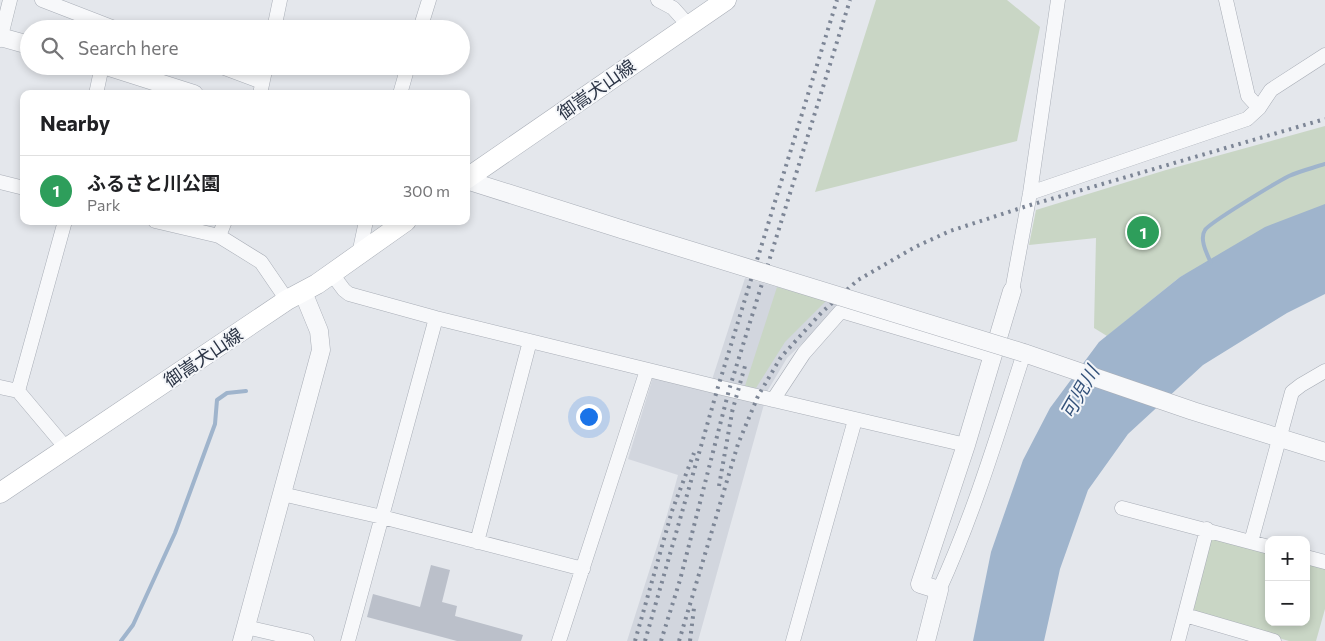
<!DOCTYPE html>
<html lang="en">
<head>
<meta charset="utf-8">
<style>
	:root { --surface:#fff; --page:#f6f6f6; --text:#202124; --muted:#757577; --line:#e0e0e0; --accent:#1a73e8 }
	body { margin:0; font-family:Commissioner,"Noto Sans JP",sans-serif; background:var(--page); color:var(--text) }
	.controls { position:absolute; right:15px; bottom:15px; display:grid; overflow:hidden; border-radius:10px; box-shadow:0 2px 8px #0003 }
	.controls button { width:45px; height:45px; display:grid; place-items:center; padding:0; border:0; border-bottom:1px solid var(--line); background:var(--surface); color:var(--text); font:25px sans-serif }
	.you { position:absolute; left:588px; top:416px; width:18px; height:18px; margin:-12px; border:4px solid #fff; border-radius:50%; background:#1a73e8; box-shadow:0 0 0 8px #1a73e833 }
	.badge { display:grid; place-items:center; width:32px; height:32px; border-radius:50%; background:var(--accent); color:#fff; font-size:16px; font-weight:700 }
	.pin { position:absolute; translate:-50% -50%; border:2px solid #fff; box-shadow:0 1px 5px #0006 }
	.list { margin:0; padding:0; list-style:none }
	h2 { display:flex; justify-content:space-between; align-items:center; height:65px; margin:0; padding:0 20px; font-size:21px }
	h2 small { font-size:16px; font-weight:400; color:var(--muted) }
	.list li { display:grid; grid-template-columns:32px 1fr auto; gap:15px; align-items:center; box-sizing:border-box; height:70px; padding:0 20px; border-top:1px solid var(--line) }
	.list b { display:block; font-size:19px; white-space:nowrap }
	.list p { margin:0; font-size:16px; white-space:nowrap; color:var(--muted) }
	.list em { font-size:16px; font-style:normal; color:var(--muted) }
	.icon { flex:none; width:28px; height:28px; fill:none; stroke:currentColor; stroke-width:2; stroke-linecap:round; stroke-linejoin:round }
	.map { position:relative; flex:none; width:1325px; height:641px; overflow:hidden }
	.search { position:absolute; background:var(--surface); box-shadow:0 2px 8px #0003; left:20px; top:20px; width:450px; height:55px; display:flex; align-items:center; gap:12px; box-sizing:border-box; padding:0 18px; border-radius:28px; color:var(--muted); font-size:19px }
	.panel { position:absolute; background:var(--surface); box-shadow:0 2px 8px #0003; left:20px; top:90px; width:450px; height:135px; border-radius:10px }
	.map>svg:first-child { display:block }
	.built { fill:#d2d6de }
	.green { fill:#c9d6c5 }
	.water { fill:#9fb4cc }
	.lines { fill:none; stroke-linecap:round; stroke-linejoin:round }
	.stream { stroke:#9fb4cc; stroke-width:4 }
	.building { fill:#bbc0ca }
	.minor-casing { stroke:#a9aeb7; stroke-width:15 }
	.tertiary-casing { stroke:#a9aeb7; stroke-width:19 }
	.secondary-casing { stroke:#a9aeb7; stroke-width:21 }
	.minor { stroke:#f7f8fa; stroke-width:14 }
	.tertiary { stroke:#f7f8fa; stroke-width:18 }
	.secondary { stroke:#fff; stroke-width:20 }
	.rail { stroke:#7d8696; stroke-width:4; stroke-dasharray:2.5 5; stroke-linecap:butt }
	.tertiary-bridge-casing { stroke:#a9aeb7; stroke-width:19; stroke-linecap:butt }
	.tertiary-bridge { stroke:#f7f8fa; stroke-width:18 }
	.labels { text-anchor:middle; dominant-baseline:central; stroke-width:4; stroke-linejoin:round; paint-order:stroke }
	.street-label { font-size:18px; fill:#2b3445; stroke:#f4f6f9 }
	.water-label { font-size:19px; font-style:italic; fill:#34527a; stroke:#f4f6f9 }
</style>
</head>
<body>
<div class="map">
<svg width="1325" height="641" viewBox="0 0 1325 641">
	<rect width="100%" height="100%" fill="#e4e7ec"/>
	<!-- built -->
	<path class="built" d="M745,278L842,305L787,358L768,390L698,641H627L667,515L678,475L628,459L653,377L708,392Z"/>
	<!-- green -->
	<path class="green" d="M876,0H1007L1040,27L1017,141L815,192Z
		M1325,126V205L1180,277L1107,336L1094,328L1096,238L1029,245L1036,210L1166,170Z
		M777,287L826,301L785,342L756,388L745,386Z
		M1210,537L1269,553V622H1306V563L1325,568V609L1316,641H1289L1191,612Z"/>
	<!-- water -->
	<path class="water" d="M1325,204V294L1287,313L1203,365L1128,434L1088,490L1060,569L1044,641H973L991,552L1023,460L1050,408L1099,342L1180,277L1265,227Z"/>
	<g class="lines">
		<!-- stream -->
		<path class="stream" d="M1211,263C1207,254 1199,239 1205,230C1209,223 1277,182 1289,176C1300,171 1313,168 1325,164
			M121,641L133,625L175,533L215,424L217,400L227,393L246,391"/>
	</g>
	<!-- building -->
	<path class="building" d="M431,565L450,570L442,602L457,606L455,616L523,635L521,641H457L367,617L373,594L420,607Z"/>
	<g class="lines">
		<!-- minor casing -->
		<g class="minor-casing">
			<path id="minor" d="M42,0L117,29
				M658,0L673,8L689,26
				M1226,0L1248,96L1259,108
				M274,29L280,0
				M420,29L429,0
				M0,40L10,0
				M219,66L262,82
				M96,94L102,66
				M260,94L266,66
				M400,94L408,66
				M0,182L24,188
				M1030,193L1247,119L1259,108L1271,90L1325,55
				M65,221L18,391L66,448
				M155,221L219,236L261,262L287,300
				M219,236L225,221
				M359,254L366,221
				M332,274L344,290L349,294L436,318L718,387L966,445
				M1012,291L1030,193L1058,0
				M0,387L18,391
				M773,400L804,353L841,311L993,356
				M282,494L382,517L583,569
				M1122,508L1269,547
				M477,542L530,341
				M1251,542L1292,392L1301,385L1325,371
				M1306,557L1325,562
				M939,590C974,514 998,433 1024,353
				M1185,615L1274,641
				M246,627L307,641
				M348,641L436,318
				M559,641L647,370
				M793,641L855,420
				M1178,641L1207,529"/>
		</g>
		<!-- tertiary casing -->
		<g class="tertiary-casing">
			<path id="tertiary" d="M0,37L29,45
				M106,66L194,94
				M466,180L624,230
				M1024,353L1193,411L1325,452
				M242,641L321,350L319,331L303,292
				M926,641L939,590L920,584L966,445L1012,291"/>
		</g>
		<!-- secondary casing -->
		<g class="secondary-casing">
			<path id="secondary" d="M466,179L726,0
				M0,493L287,300L317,284L406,221"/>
		</g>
		<!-- minor -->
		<use href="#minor" class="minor"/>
		<!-- tertiary -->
		<use href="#tertiary" class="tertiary"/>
		<!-- secondary -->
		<use href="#secondary" class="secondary"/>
		<!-- rail -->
		<path class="rail" d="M732,412L745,366
			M719,486L733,407
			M635,641L672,511L694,453
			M645,641L718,387L837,0
			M661,641L680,580L729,390L850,0
			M679,641L738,444L758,396L781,357L822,312L858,280L915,247L950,231L1027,206L1325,119
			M690,641L694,608"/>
		<!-- tertiary-bridge casing -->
		<g class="tertiary-bridge-casing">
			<path id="tertiary-bridge" d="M624,230L1024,353"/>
		</g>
		<!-- tertiary-bridge -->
		<use href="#tertiary-bridge" class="tertiary-bridge"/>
	</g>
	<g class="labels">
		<!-- street labels -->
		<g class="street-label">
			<text transform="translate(596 89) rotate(-35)">御嵩犬山線</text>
			<text transform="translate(203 357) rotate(-34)">御嵩犬山線</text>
		</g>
		<!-- water labels -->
		<g class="water-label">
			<text transform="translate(1079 392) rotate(-60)">可児川</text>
		</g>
	</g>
</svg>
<div class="controls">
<button>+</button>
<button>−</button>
</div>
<div class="you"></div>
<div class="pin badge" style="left:1143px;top:232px;background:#2e9e5b">1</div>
<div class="search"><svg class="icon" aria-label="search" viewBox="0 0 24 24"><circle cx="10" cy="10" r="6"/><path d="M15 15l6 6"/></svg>Search here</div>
<section class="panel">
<h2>Nearby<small></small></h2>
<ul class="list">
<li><span class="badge" style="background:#2e9e5b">1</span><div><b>ふるさと川公園</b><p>Park</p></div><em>300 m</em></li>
</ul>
</section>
</div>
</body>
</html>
